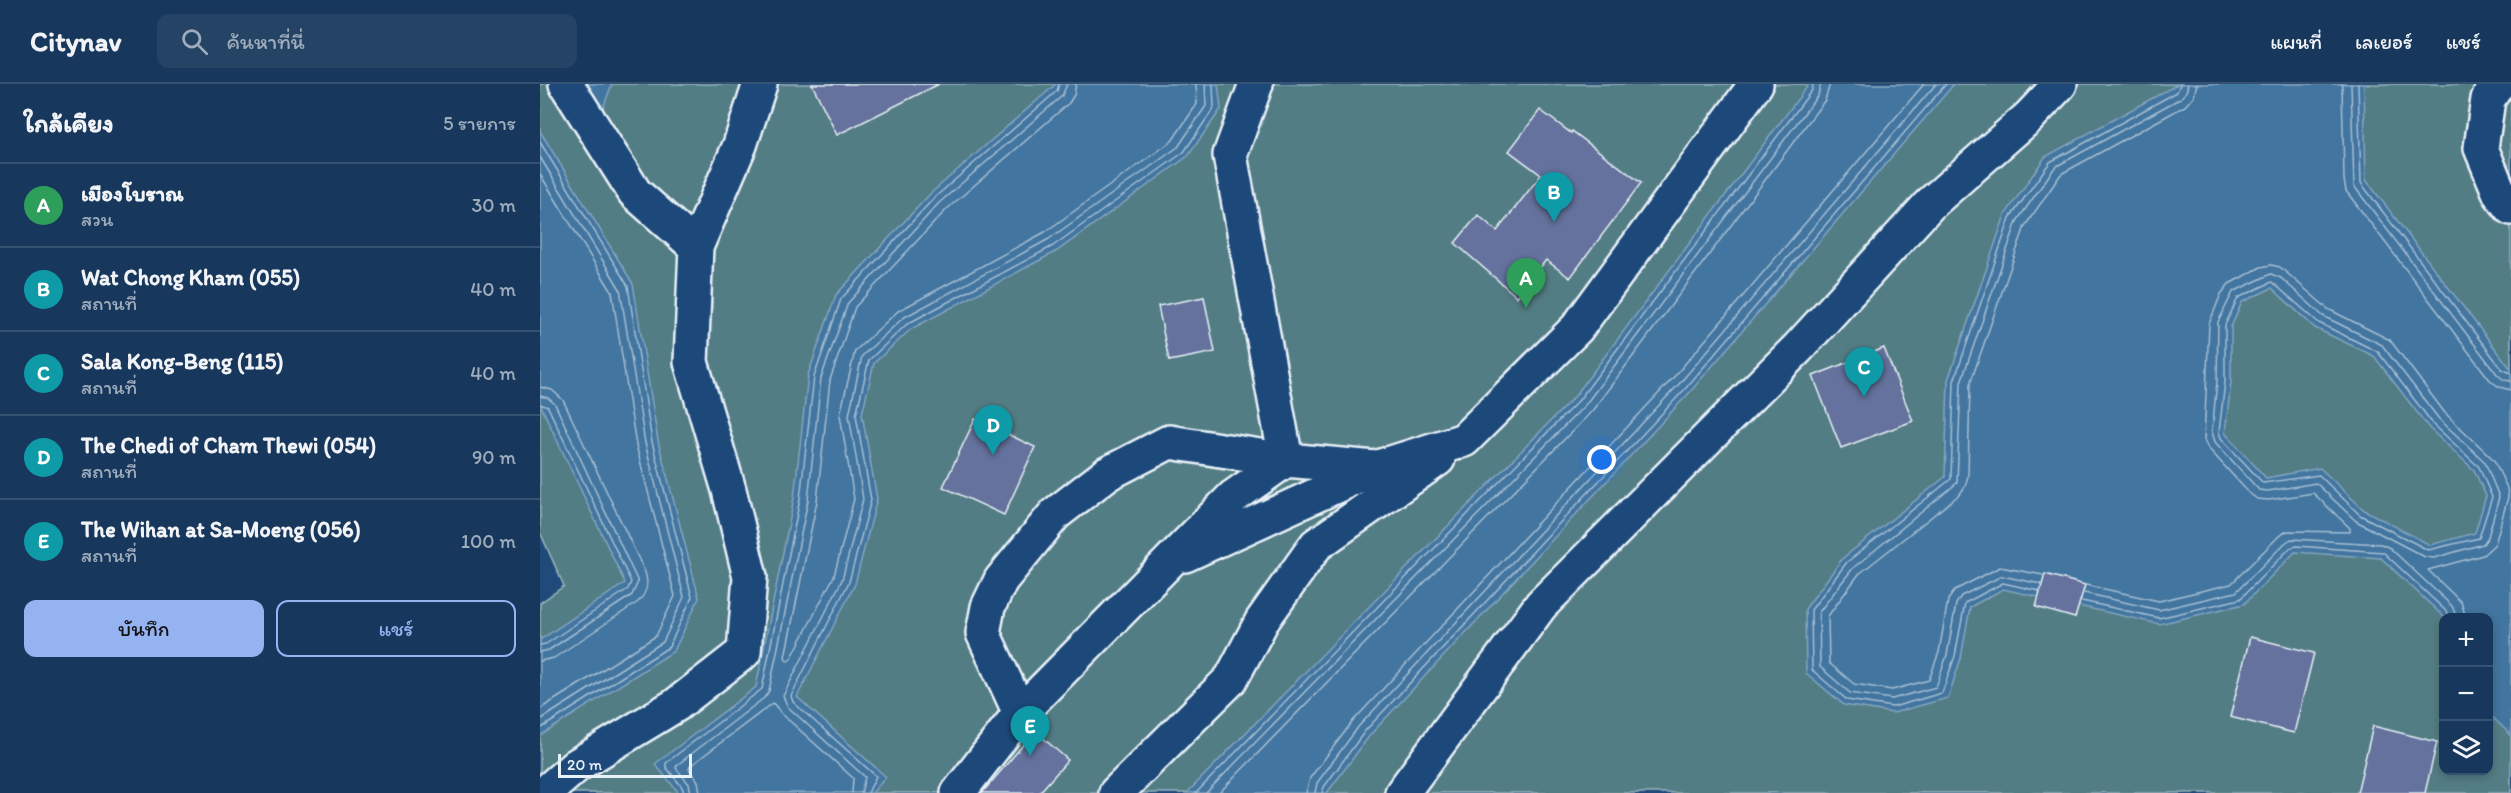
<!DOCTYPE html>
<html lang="th">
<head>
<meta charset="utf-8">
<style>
	:root { --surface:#17385c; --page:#244365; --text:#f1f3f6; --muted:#9eacbb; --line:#365272; --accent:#95b2f1 }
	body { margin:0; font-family:Itim,"Playpen Sans Thai",sans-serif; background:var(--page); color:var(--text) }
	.controls { position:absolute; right:18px; bottom:18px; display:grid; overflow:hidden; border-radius:12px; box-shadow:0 3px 9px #0003 }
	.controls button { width:54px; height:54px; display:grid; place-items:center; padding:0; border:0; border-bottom:2px solid var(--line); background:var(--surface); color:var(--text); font:30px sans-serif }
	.scale { position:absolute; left:18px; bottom:15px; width:134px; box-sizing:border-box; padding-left:6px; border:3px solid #e8f1f8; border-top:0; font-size:16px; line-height:21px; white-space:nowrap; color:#e8f1f8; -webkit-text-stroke:4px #1f4a7a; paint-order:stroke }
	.you { position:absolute; left:1062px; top:376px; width:21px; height:21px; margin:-15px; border:4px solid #fff; border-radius:50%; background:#1a73e8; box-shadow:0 0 0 9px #1a73e833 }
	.badge { display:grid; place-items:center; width:39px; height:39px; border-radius:50%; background:var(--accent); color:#fff; font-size:20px; font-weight:700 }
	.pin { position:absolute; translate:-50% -50px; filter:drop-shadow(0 2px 3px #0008) }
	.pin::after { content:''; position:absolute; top:32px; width:21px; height:18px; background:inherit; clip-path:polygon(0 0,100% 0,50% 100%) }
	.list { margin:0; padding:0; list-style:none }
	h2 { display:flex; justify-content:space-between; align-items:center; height:78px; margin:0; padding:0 24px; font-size:26px }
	h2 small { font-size:20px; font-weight:400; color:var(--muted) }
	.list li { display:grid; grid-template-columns:39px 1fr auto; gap:18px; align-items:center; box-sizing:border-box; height:84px; padding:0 24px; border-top:2px solid var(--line) }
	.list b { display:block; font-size:22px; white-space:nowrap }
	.list p { margin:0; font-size:20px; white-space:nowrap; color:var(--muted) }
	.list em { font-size:20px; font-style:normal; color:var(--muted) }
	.actions { display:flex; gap:12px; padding:18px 24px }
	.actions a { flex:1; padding:14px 0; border:2px solid var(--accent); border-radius:12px; text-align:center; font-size:21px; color:var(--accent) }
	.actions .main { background:var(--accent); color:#111 }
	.icon { flex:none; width:33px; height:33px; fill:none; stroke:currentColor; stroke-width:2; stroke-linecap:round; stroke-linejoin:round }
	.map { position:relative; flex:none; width:1971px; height:709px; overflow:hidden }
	header { display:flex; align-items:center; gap:36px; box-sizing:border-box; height:84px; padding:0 30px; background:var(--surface); border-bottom:2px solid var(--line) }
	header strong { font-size:28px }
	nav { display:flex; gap:33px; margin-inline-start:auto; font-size:21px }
	.search { width:420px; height:54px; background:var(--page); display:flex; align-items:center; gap:15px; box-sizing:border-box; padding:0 21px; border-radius:12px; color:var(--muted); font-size:22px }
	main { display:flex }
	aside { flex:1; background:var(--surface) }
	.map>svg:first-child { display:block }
	.green { fill:#527d84; stroke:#9db7be; stroke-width:1.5; fill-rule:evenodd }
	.water { fill:#42749f; stroke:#84a6c3; stroke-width:1.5; fill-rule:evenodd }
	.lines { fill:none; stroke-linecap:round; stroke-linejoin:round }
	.shore { stroke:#a6bfd4; stroke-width:1.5 }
	.building { fill:#65729d; stroke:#e8f1f8; stroke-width:1.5 }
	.minor-casing { stroke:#e8f1f8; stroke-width:38 }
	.minor { stroke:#1f4a7a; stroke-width:33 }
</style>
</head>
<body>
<header>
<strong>Citynav</strong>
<div class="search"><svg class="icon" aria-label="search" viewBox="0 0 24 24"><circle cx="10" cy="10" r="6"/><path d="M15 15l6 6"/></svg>ค้นหาที่นี่</div>
<nav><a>แผนที่</a><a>เลเยอร์</a><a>แชร์</a></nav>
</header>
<main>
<aside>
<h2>ใกล้เคียง<small>5 รายการ</small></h2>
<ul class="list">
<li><span class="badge" style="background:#2e9e5b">A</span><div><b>เมืองโบราณ</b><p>สวน</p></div><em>30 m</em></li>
<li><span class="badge" style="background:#0f9aa8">B</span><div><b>Wat Chong Kham (055)</b><p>สถานที่</p></div><em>40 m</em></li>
<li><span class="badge" style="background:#0f9aa8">C</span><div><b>Sala Kong-Beng (115)</b><p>สถานที่</p></div><em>40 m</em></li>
<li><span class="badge" style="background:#0f9aa8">D</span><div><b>The Chedi of Cham Thewi (054)</b><p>สถานที่</p></div><em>90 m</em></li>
<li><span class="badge" style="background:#0f9aa8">E</span><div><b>The Wihan at Sa-Moeng (056)</b><p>สถานที่</p></div><em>100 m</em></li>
</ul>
<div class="actions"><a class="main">บันทึก</a><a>แชร์</a></div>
</aside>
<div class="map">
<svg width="1971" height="709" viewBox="0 0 1971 709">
	<rect width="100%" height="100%" fill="#1f4a7a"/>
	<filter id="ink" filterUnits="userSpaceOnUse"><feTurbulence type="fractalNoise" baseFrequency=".0167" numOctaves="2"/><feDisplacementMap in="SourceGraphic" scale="12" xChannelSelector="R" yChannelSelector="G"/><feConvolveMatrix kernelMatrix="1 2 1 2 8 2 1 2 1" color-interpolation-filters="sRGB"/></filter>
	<g filter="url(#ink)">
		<!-- green -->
		<path class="green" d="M0,0H1971V709H0V519L24,502L0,448ZM1904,534H1948V686H1904Z"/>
		<!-- water -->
		<path class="water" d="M47,0H72L63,24Z
			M516,0H678L681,25L648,72L517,167L371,245L334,279L322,330L337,415L315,500L257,613L346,693L332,709H139L115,680L216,603L254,414L268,291L296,211L390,110Z
			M1269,0H1414L1150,308L830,651L787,709H647L1035,312Z
			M1638,0H1824L1826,96L1971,285V651L1949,630L1948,534L1904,533L1841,474L1755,468L1704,520L1619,540L1463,505L1430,523L1421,574L1408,614L1353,629L1304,621L1266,589L1265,525L1303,474L1405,393L1408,296L1465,131L1505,73ZM1732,204L1775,244L1834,272L1889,344L1934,386L1946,412L1935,449L1890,461L1824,426L1780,384L1726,394L1685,349L1691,298V243L1702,218Z
			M0,47L93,200L118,357L159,514L134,567L0,652V556L85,499L0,320Z"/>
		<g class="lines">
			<!-- shore -->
			<path class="shore" d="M536,0L534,11L529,19L406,126L315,223L290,296L277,417L245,573L247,577L251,575L294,492L314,415L300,331L315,267L358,227L505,148L632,57L657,20L656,0
				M1802,0L1804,96L1806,107L1950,296L1959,303L1971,306
				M1811,0L1814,102L1957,290L1964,296L1971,297
				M1818,0L1821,99L1962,285L1971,289
				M0,58L88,202L112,358L152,513L129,563L0,645
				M0,73L80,205L105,359L144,513L123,558L0,636
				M0,90L72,208L96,361L135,512L116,552L0,625
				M1731,190L1741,194L1783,232L1842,261L1899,335L1945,378L1959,413L1948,453L1943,460L1894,474L1885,473L1816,437L1776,399L1728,407L1719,406L1675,358L1672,348L1677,297L1678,238L1693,208Z
				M1732,198L1779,239L1838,268L1893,340L1939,383L1952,413L1939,454L1888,466L1820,431L1779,391L1723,399L1681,354L1679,348L1685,298V241L1698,214Z
				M0,303L12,306L23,316L105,488C109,500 107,509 98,518L14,574L0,577
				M0,312L8,314L15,320L98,498L92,511L9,566L0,568
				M0,320L8,323L91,498L88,505L6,560L0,561
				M1503,491L1460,483L1415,506L1408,516L1399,568L1389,596L1352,606L1314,600L1289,579L1288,532L1319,490L1419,411L1425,403L1428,392L1430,300L1485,142L1521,90L1645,22L1654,12L1657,0
				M1501,500L1462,492L1421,512L1416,520L1407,571L1396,603L1352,615L1310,609L1280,583L1279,528L1313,484L1417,399L1421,298L1477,137L1515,83L1641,14L1646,8L1648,0
				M1546,501L1619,517L1691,500L1739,452L1747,447L1810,448V444L1773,409L1729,416L1717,415L1709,409L1669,365L1664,356L1669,240L1681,210L1689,200L1721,183L1731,181L1740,183L1788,225L1850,256L1905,329L1954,376L1967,404L1968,413L1955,460L1943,471L1888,486L1921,518L1926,534
				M1499,507L1463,499L1425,519L1415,572L1402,609L1353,623L1307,616L1272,586L1271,526L1307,478L1411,395L1414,297L1470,134L1510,78L1637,8L1640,0
				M1544,509L1619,526L1696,508L1745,459L1751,455L1841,460L1850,464L1912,522L1917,534
				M1542,517L1619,534L1700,515L1750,464L1756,462L1843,468L1907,528L1910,534
				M144,709L142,703L126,683V679L222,605L260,415L274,293L301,215L394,114L517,7L519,0
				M151,709L149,700L136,684L137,681L224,614L229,607L268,416L281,294L308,219L399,119L522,12L527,0
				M160,709L158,697L149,685L150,682L233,619L242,630L313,694L312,709
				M321,709L325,693L248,623L243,612L302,496L323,415L309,331L322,272L363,234L509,155L638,63L666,22L665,0
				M328,709L336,692L253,618L251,612L309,498L331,416L316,331L329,276L367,240L513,162L644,68L674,24L673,0
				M656,709L1039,316L1272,6L1273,0
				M666,709L1045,321L1278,11L1281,0
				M679,709L1052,327L1285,16L1290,0
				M766,709L770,694L813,637L1133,294L1384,0
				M775,709L777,699L819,642L1139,300L1396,0
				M782,709L784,703L825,647L1145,305L1406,0"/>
		</g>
		<!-- building -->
		<path class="building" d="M272,0H399L297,51Z
			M1000,26L1031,49L1032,47L1101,99L1030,194L1006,176L977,213L915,159L938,131L957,147L1001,91L969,67Z
			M664,213L675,268L629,277L618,222Z
			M1344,264L1373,337L1301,364L1273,292Z
			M435,335L495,363L464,431L403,403Z
			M1505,490L1545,501L1535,534L1496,523Z
			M1710,553L1774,569L1754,649L1690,633Z
			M1833,642L1897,658L1885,709H1817Z
			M495,647L528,676L499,709H442Z"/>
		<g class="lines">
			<!-- minor casing -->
			<g class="minor-casing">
				<path id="minor" d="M26,0L95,109L156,163
					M716,0L690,71L746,376
					M1958,0L1948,15L1941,64L1960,110L1971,124
					M645,471L833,385
					M480,629L443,549L448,523L461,496L515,430L567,390L629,358L746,376L835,384L924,356L1037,244L1216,0
					M5,709L37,681L136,621L204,568L210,493L189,406L151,278L156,163L200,61L220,0
					M418,709L480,629L693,413L746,376
					M576,709L691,595L722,537L776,461L898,375
					M862,709L1001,521L1258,264L1390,120L1489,33L1520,0"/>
			</g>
			<!-- minor -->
			<use href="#minor" class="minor"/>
		</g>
	</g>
</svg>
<div class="controls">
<button>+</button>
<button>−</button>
<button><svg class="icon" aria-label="layers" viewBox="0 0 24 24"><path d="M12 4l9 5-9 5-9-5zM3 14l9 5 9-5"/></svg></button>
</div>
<div class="scale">20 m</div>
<div class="you"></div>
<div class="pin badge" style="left:986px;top:224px;background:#2e9e5b">A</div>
<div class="pin badge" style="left:1014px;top:138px;background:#0f9aa8">B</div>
<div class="pin badge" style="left:1324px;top:313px;background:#0f9aa8">C</div>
<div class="pin badge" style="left:453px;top:371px;background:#0f9aa8">D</div>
<div class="pin badge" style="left:490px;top:672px;background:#0f9aa8">E</div>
</div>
</main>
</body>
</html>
